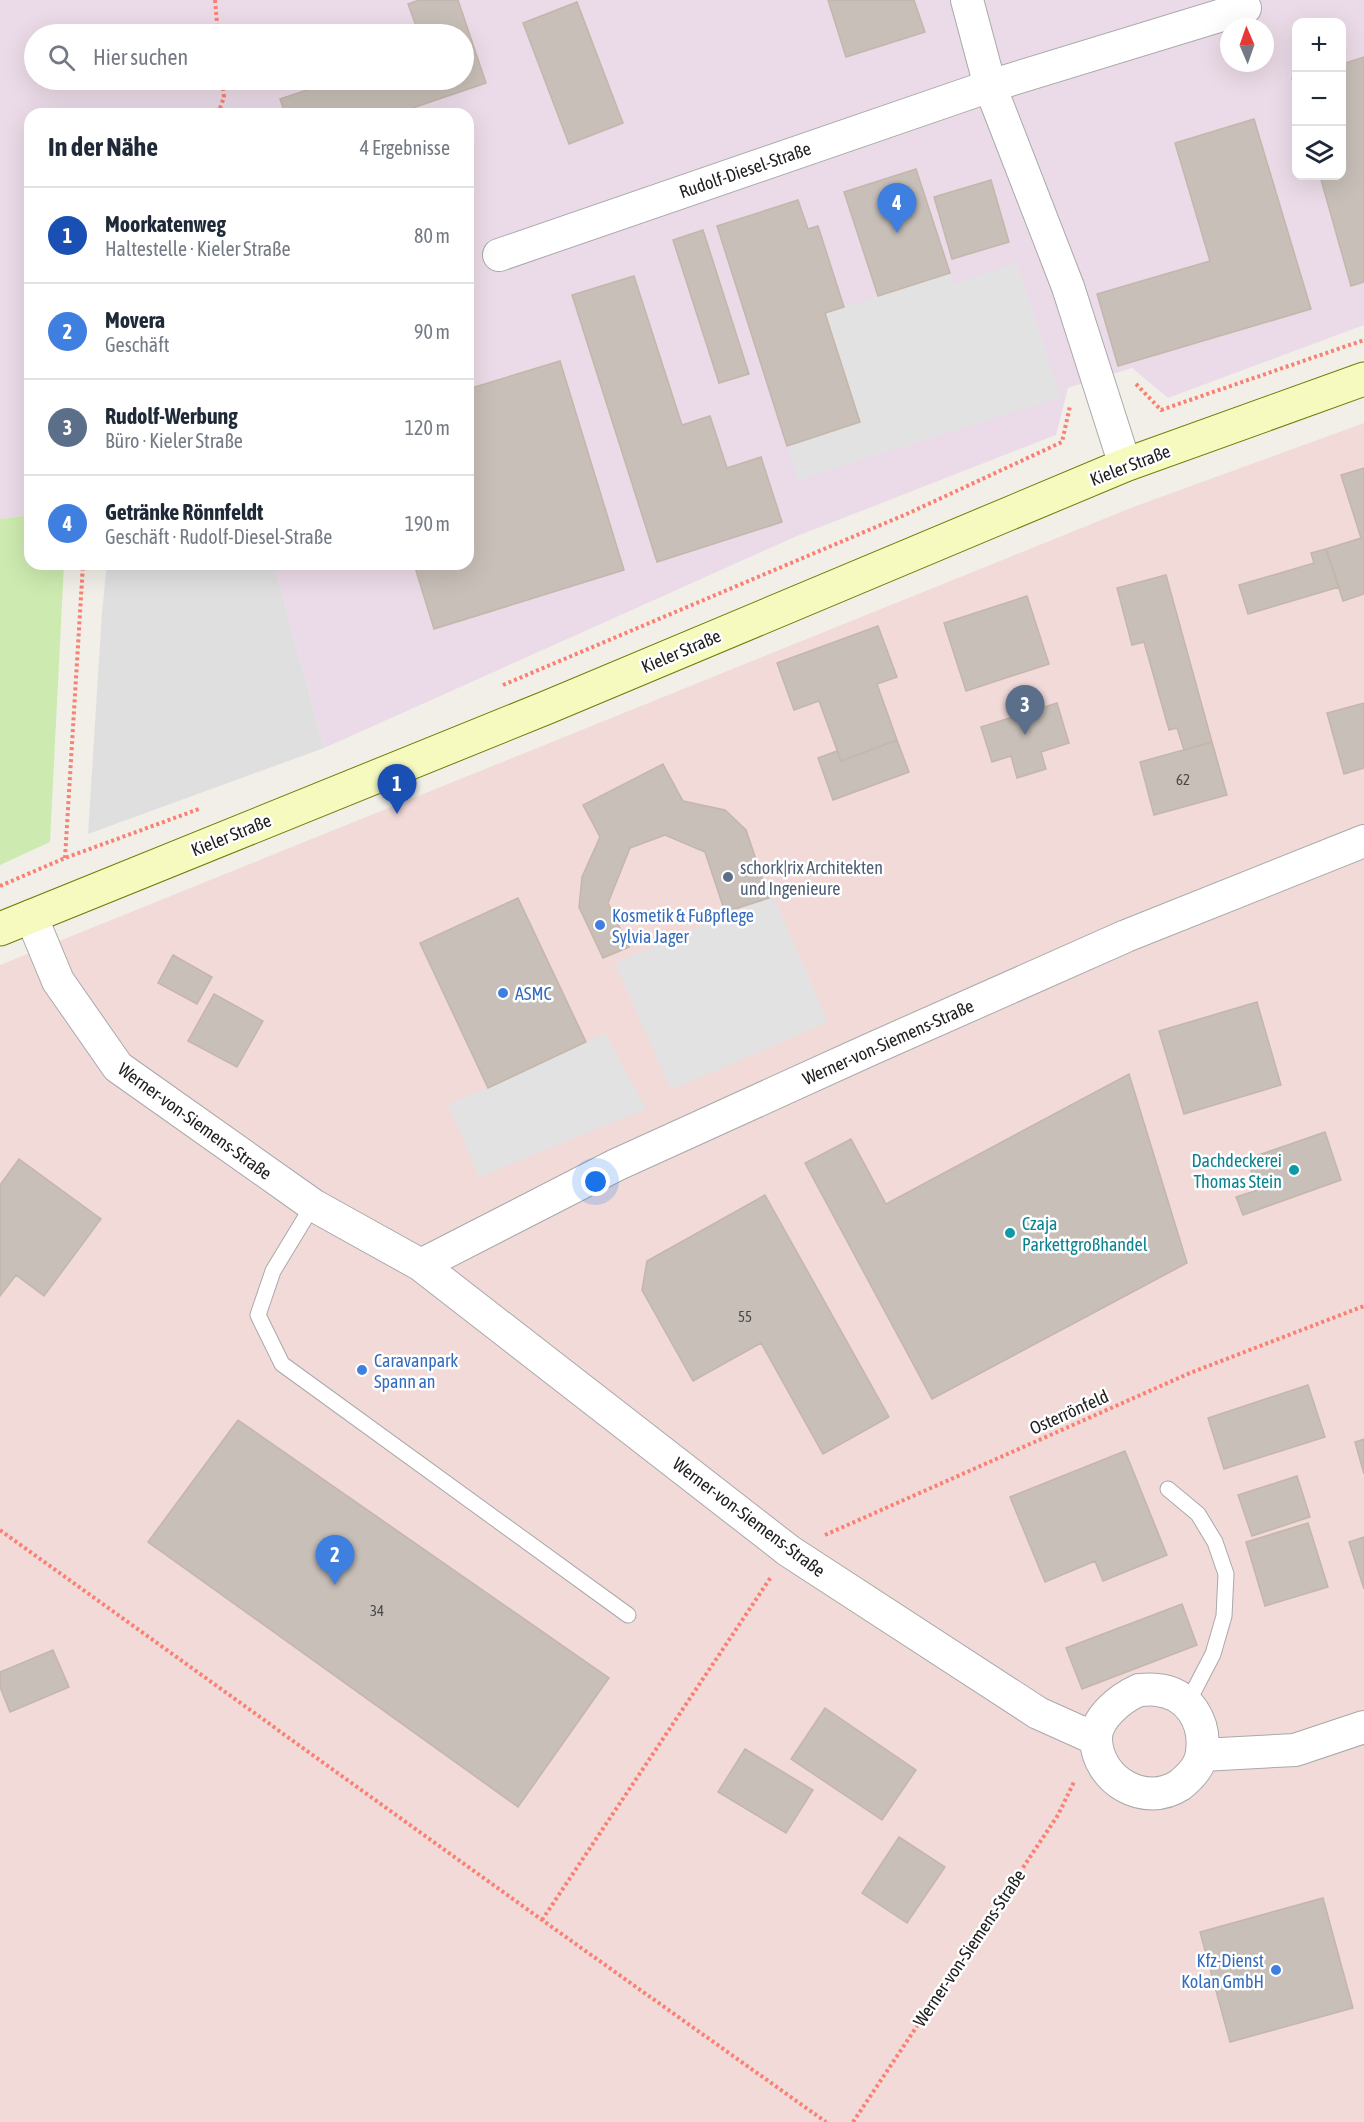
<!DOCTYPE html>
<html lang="de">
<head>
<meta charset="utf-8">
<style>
	:root { --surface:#fff; --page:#f6f6f7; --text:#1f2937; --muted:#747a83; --line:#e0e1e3; --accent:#db2777 }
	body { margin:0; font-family:"Asap Condensed",sans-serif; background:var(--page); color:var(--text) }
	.controls { position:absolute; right:18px; top:18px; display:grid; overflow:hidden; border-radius:12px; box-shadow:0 6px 24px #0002 }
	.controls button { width:54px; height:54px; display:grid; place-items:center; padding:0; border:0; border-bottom:2px solid var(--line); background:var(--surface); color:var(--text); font:30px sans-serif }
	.compass { position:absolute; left:1220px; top:18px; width:54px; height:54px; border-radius:50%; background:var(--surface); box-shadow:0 6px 24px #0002; rotate:358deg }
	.you { position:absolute; left:596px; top:1182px; width:21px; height:21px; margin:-15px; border:4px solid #fff; border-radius:50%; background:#1a73e8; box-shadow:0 0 0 9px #1a73e833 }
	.badge { display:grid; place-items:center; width:39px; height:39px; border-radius:50%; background:var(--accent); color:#fff; font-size:20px; font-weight:700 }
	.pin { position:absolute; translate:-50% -50px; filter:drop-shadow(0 2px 3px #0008) }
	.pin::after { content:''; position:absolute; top:32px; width:21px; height:18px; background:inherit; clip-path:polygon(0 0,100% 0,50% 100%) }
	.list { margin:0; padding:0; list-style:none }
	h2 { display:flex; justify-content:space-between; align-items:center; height:78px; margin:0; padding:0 24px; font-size:26px }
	h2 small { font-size:20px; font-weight:400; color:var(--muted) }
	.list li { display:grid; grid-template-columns:39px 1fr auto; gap:18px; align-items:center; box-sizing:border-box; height:96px; padding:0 24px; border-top:2px solid var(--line) }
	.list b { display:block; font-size:22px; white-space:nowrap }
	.list p { margin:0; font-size:20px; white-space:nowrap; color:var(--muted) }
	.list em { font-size:20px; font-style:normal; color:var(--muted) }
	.icon { flex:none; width:33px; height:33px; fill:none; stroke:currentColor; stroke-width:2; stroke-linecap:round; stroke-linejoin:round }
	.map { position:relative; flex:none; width:1364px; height:2122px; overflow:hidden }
	.search { position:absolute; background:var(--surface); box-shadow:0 6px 24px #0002; left:24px; top:24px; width:450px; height:66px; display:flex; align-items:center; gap:15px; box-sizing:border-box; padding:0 21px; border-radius:33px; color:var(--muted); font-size:22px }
	.panel { position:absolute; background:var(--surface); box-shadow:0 6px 24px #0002; left:24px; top:108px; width:450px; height:462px; border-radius:18px }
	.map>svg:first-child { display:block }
	.residential { fill:#e0dfdf }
	.commercial { fill:#f2dad9 }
	.industrial { fill:#ebdbe8; fill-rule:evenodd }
	.grass { fill:#cdebb0 }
	.parking { fill:#e2e2e2 }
	.building { fill:#c7bfb8; stroke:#c4b6ab; stroke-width:1.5 }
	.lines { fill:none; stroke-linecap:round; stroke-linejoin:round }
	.lane-casing { stroke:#a9a9a9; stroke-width:17 }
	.street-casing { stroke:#a9a9a9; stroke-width:34 }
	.secondary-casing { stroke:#707d05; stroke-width:35 }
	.path { stroke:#fa8072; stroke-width:4; stroke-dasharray:3 3; stroke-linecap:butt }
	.lane { stroke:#fff; stroke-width:15 }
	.street { stroke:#fff; stroke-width:32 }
	.secondary { stroke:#f7fabf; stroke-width:33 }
	.service-dot { fill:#5c6f8a; stroke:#fff; stroke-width:2 }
	.shop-dot { fill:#3f7fe0; stroke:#fff; stroke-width:2 }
	.culture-dot { fill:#0f9aa8; stroke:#fff; stroke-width:2 }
	.labels { text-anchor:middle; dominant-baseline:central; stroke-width:5; stroke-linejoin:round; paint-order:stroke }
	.number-label { font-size:15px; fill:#4b4948 }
	.street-label { font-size:18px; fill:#222; stroke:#fff }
	.service-label { font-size:18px; fill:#4e5e75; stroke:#fff; text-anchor:start }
	.shop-label { font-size:18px; fill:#366cbe; stroke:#fff; text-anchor:start }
	.culture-label { font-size:18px; fill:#0d838f; stroke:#fff; text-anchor:end }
</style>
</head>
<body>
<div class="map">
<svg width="1364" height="2122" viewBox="0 0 1364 2122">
	<rect width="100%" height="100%" fill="#f2efe9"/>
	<!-- residential -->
	<path class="residential" d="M107,564H274L324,748L88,834L102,612Z"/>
	<!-- commercial -->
	<path class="commercial" d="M1364,423V2122H0V965L1136,506Z"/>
	<!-- industrial -->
	<path class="industrial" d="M0,0H1364V325L1168,398L1132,368L1068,388L1056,435L797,536L324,748L274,564H468V114H30V515L0,519ZM1296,22H1342V176H1296ZM1229,27H1265V63H1229ZM34,34H464V80H34Z"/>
	<!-- grass -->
	<path class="grass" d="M30,515V564H64L50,842L0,865V519Z"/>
	<!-- parking -->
	<path class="parking" d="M1017,263L1061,397L798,480L787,446L825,313L950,273L953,284Z
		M773,895L828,1022L671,1090L615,963Z
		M605,1033L646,1109L479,1177L448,1104L488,1088Z"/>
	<!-- building -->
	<path class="building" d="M419,0H458L486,83L395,114H285L280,99L316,87L314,80H464V34H419L408,4Z
		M828,0H914L925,32L846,57Z
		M577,2L623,123L569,144L523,23Z
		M1364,57V282L1351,286L1320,176H1342V64Z
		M1296,76V95L1292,78Z
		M1254,119L1311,309L1118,366L1097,294L1210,261L1175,143Z
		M916,169L950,273L878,296L844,192Z
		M991,180L1009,242L952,259L934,197Z
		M798,200L808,229L818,226L844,307L825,313L860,422L787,446L717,226Z
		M703,230L749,374L719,383L673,240Z
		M634,276L682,425L710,416L727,468L761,457L782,522L657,562L572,295Z
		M560,361L624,570L434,629L414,564H468V389Z
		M1364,468V594L1343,601L1326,549L1361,538L1341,475Z
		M1326,549L1339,587L1248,614L1239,585L1314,563L1311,553Z
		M1166,575L1212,742L1184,750L1177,728L1169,730L1144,642L1132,645L1117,588Z
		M1027,596L1049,664L966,691L944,623Z
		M878,626L897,677L877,684L897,740L841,761L819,701L794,710L777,663Z
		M1057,703L1069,743L1041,752L1046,769L1017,778L1011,756L992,762L981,727Z
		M1364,703V768L1344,774L1327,713Z
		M897,740L909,772L833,800L818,758L837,751L841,761Z
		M1212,742L1227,795L1154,815L1140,762Z
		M663,764L683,801L725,810L746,830L769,898L725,912L705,852L665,835L630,848L608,903L629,947L603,958L579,907L582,877L600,837L583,805Z
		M518,898L586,1042L488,1088L420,943Z
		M173,955L212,977L197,1004L158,983Z
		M214,994L263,1021L237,1067L188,1041Z
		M1257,1002L1281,1085L1184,1114L1159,1031Z
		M1129,1074L1187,1263L932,1399L805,1163L851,1139L886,1204Z
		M1325,1132L1341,1180L1243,1215L1236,1197L1258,1190L1247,1159Z
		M19,1159L101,1219L44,1296L16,1275L0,1296V1185Z
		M765,1195L889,1417L823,1454L761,1343L693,1381L642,1290L647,1261Z
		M1308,1385L1325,1437L1224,1469L1208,1418Z
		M238,1420L609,1678L518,1807L148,1542Z
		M1364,1439V1474L1355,1442Z
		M1125,1451L1167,1555L1103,1581L1095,1561L1045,1582L1010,1497Z
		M1297,1476L1310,1517L1252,1536L1238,1495Z
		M1308,1523L1328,1587L1265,1606L1246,1542Z
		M1364,1537V1589L1349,1542Z
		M1182,1604L1197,1645L1082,1689L1066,1648Z
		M53,1650L69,1687L10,1712L0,1687V1672Z
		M825,1708L916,1770L882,1820L791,1759Z
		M745,1749L813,1790L786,1833L718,1792Z
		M899,1837L945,1867L907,1923L862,1893Z
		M1323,1898L1353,2008L1230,2042L1200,1932Z"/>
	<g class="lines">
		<!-- lane casing -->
		<g class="lane-casing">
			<path id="lane" d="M313,1205L273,1271L258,1315L282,1364L628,1615
				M1168,1489L1198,1514L1215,1542L1226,1574L1224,1616L1213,1654L1187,1704"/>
		</g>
		<!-- street casing -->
		<g class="street-casing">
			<path id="street" d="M967,0L990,86L1068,287L1125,465
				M499,255L990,86L1245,8
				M31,916L58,981L118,1067L313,1205L421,1265L616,1165L869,1050L1126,936L1364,841
				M421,1265L789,1551L1038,1713L1096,1739
				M1139,1690C1144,1690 1151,1689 1157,1690C1189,1693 1206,1722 1202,1752C1201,1766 1190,1777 1180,1785C1145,1808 1098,1781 1096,1740C1095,1718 1121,1698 1139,1690Z
				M1202,1755L1295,1750L1364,1727"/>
		</g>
		<!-- secondary casing -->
		<g class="secondary-casing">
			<path id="secondary" d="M0,929L548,707L1125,465L1364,379"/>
		</g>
		<!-- path -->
		<path class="path" d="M215,0L218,34
			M218,114L224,97L222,80
			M1136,384L1161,410L1364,340
			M503,685L909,513L1062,442L1070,406
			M65,858L83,564
			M0,886L65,858L199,809
			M0,1530L542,1920L826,2122
			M825,1535L1190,1373L1364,1306
			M542,1920L771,1577
			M853,2122L1058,1815L1074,1782"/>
		<!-- lane -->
		<use href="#lane" class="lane"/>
		<!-- street -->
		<use href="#street" class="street"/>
		<!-- secondary -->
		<use href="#secondary" class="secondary"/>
	</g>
	<!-- markers -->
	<circle class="service-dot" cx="728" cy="877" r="6"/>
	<g class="shop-dot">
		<circle cx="600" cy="925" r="6"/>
		<circle cx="503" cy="993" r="6"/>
		<circle cx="362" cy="1370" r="6"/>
		<circle cx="1276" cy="1970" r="6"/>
	</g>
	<g class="culture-dot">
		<circle cx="1294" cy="1170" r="6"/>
		<circle cx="1010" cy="1233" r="6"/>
	</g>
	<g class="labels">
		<!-- number labels -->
		<g class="number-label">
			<text x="1183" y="779">62</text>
			<text x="745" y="1316">55</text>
			<text x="377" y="1610">34</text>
		</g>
		<!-- street labels -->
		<g class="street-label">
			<text transform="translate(745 170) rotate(-19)">Rudolf-Diesel-Straße</text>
			<text transform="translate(1130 465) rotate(-21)">Kieler Straße</text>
			<text transform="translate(681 651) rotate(-23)">Kieler Straße</text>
			<text transform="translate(231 835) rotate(-22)">Kieler Straße</text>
			<text transform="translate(888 1042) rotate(-24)">Werner-von-Siemens-Straße</text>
			<text transform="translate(195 1121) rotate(36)">Werner-von-Siemens-Straße</text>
			<text transform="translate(1069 1412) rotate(-24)">Osterrönfeld</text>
			<text transform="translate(749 1517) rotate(37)">Werner-von-Siemens-Straße</text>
			<text transform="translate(969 1948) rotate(-56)">Werner-von-Siemens-Straße</text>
		</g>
		<!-- service labels -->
		<g class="service-label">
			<text x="740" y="867">schork|rix Architekten<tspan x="740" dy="21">und Ingenieure</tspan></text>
		</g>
		<!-- shop labels -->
		<g class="shop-label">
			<text x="612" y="915">Kosmetik &amp; Fußpflege<tspan x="612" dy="21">Sylvia Jager</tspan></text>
			<text x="515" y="993">ASMC</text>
			<text x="374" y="1360">Caravanpark<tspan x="374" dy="21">Spann an</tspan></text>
			<text x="1264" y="1960" text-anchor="end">Kfz-Dienst<tspan x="1264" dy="21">Kolan GmbH</tspan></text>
		</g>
		<!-- culture labels -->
		<g class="culture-label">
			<text x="1282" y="1160">Dachdeckerei<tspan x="1282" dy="21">Thomas Stein</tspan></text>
			<text x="1022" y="1223" text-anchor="start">Czaja<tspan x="1022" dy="21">Parkettgroßhandel</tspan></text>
		</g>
	</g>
</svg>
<div class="controls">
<button>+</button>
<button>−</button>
<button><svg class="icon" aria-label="layers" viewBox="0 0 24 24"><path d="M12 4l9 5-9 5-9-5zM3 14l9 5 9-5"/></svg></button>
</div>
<svg class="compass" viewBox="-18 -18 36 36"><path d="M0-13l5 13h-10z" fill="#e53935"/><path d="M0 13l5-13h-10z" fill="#747a83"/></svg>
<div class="you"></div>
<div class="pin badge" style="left:397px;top:814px;background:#1a4fb4">1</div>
<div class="pin badge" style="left:335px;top:1585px;background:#3f7fe0">2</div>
<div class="pin badge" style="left:1025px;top:735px;background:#5c6f8a">3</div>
<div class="pin badge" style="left:897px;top:233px;background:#3f7fe0">4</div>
<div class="search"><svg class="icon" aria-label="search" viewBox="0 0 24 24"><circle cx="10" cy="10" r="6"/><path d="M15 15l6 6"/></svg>Hier suchen</div>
<section class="panel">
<h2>In der Nähe<small>4 Ergebnisse</small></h2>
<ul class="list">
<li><span class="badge" style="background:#1a4fb4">1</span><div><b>Moorkatenweg</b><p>Haltestelle · Kieler Straße</p></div><em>80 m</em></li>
<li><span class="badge" style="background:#3f7fe0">2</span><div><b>Movera</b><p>Geschäft</p></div><em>90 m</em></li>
<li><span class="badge" style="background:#5c6f8a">3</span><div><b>Rudolf-Werbung</b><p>Büro · Kieler Straße</p></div><em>120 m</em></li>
<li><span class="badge" style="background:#3f7fe0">4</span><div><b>Getränke Rönnfeldt</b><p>Geschäft · Rudolf-Diesel-Straße</p></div><em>190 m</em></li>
</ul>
</section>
</div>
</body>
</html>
